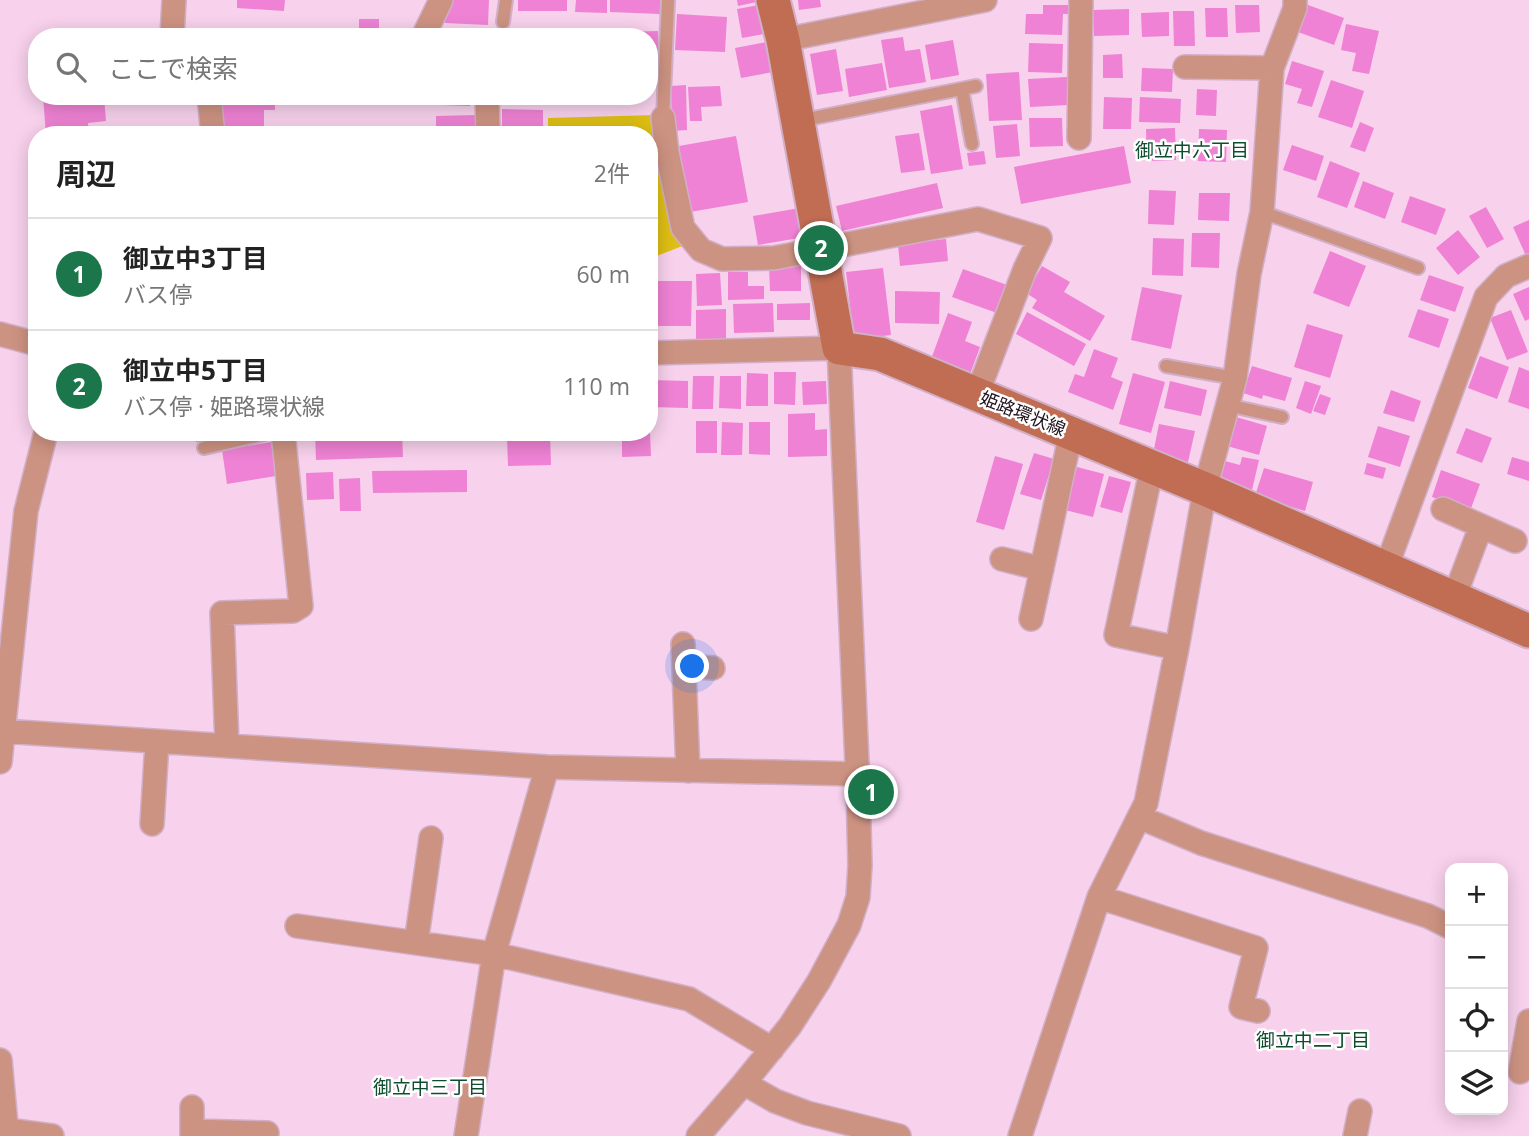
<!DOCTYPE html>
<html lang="ja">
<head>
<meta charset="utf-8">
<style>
	:root { --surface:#fff; --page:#f2f2f2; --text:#222; --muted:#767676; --line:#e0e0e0; --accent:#1c764b }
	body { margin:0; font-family:"Open Sans","Noto Sans JP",sans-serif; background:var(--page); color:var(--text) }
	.controls { position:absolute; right:21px; bottom:21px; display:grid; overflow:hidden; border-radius:14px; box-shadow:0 4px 18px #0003 }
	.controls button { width:63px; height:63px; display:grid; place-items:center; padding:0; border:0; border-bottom:2px solid var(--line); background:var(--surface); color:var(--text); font:35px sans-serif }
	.you { position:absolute; left:693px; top:667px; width:24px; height:24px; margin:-18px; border:5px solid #fff; border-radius:50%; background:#1a73e8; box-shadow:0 0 0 10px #1a73e833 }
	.badge { display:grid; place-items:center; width:46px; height:46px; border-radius:50%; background:var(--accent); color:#fff; font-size:23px; font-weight:700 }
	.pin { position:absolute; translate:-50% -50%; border:4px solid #fff; box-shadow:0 2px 7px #0006 }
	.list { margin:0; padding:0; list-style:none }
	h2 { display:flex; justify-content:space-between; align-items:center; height:91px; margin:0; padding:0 28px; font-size:30px }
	h2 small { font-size:23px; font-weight:400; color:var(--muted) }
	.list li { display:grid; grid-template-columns:46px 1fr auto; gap:21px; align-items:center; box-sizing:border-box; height:112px; padding:0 28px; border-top:2px solid var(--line) }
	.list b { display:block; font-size:26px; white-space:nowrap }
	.list p { margin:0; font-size:23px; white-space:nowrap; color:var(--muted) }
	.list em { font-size:23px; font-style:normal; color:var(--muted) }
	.icon { flex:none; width:38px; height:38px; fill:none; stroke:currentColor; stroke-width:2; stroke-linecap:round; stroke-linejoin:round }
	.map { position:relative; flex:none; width:1529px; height:1136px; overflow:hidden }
	.search { position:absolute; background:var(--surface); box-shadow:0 4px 18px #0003; left:28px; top:28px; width:630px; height:77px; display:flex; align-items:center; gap:18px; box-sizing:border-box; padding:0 24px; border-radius:28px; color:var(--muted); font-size:26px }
	.panel { position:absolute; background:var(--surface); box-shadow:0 4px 18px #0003; left:28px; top:126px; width:630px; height:315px; border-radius:28px }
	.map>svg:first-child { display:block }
	.green { fill:#debf14 }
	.building { fill:#ef82d4 }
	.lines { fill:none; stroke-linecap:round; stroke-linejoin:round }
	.lane-casing { stroke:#d1afc7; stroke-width:16 }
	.street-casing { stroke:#d1afc7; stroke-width:26 }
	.secondary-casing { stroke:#d1afc7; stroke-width:37 }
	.lane { stroke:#cd9382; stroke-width:12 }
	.street { stroke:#cd9382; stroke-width:23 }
	.secondary { stroke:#c06d54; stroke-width:33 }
	.labels { text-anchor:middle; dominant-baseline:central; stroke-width:5; stroke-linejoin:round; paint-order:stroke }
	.street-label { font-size:18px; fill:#20121c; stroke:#fff }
	.neighbourhood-label { font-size:19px; fill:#0f4d2f; stroke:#fff }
</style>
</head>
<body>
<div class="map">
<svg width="1529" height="1136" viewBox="0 0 1529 1136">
	<rect width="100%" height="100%" fill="#f8d1ec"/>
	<!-- green -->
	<path class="green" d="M656,115L685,245L649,259V135H548V118Z"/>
	<!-- building -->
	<path class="building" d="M237,0H285L284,11L237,8Z
		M446,0H489L488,25L445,23Z
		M518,0H567V11H518Z
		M576,0H607V13L575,12Z
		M610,0H660V14L610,12Z
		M737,0H761V1L738,6Z
		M798,0H820L821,7L799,10Z
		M759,5L764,34L742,38L737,9Z
		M1043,5H1071V14H1063L1062,35L1025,34L1026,14H1043Z
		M1235,5H1259L1260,32L1236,33Z
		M1308,5L1344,18L1334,45L1298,32Z
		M1205,8H1227L1228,37H1206Z
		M1129,9V35L1094,36L1093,10Z
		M1173,11H1194L1195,46H1174Z
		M1169,12V36L1142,37L1141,13Z
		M677,14L727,17L725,52L675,50Z
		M359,19H379V37H359Z
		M1346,24L1379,31L1369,74L1352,71L1356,53L1341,50Z
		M658,31L659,68H649V37H547V34Z
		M903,37L905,51L920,49L926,82L889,88L881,40Z
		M953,40L959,75L931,80L925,45Z
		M767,42L773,72L741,78L735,48Z
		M1029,43L1063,44L1062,73L1028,72Z
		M836,49L843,91L817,95L810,54Z
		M1122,54L1123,78H1103V55Z
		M1292,61L1324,71L1312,107L1297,103L1302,89L1285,84Z
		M882,63L887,90L849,97L845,69Z
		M1142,68L1173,69L1172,92L1141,91Z
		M1019,72L1022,120L989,121L986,74Z
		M1067,77L1068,105L1030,107L1028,79Z
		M1331,80L1364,91L1352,128L1318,117Z
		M686,85L687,130L672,131L671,86Z
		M720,86L722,106L701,107L702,121H690L688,87Z
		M1197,89L1217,90L1216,116L1196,115Z
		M43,96H104L106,121L88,123L89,135H46Z
		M223,96H275V110H264V131L223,130Z
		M442,96H470V106L441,105Z
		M1104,97L1132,98L1131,129H1103Z
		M1140,97L1181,99L1180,123L1139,122Z
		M952,105L963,169L931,174L920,111Z
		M502,109L543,110V135H525V130L502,129Z
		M476,115V135H436V116Z
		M1029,118H1062L1063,146L1030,147Z
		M1360,122L1374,128L1365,152L1350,147Z
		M1017,124L1020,156L996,158L993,126Z
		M1175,128L1176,160L1147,161L1146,129Z
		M1199,129L1227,130L1226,162L1198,161Z
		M919,133L925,170L901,173L895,136Z
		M736,136L748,202L690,212L679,146Z
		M1292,145L1324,156L1316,181L1283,170Z
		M1124,146L1131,183L1021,204L1014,167Z
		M984,151L986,164L969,166L967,153Z
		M1330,161L1360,173L1347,208L1317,197Z
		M1363,181L1394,193L1385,219L1354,207Z
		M937,183L943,208L842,231L836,206Z
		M1149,190L1176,191L1174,225L1148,224Z
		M1199,193H1230L1229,221L1198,220Z
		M1410,196L1446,209L1436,235L1401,222Z
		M1486,207L1504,239L1487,248L1469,216Z
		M800,208L805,237L758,245L753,216Z
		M1529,220V257L1527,258L1513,227Z
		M1458,230L1480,257L1458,275L1436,248Z
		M1192,233H1220L1219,268L1191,267Z
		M1153,238L1184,239L1183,276L1152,275Z
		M946,239L948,261L900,266L898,244Z
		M1330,251L1366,266L1349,307L1313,293Z
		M801,264V291H770L769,265Z
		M1042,266L1070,282L1064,292L1105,316L1090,341L1032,308L1037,300L1026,293Z
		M883,268L891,335L854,339L846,272Z
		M963,269L1007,285L997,313L952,297Z
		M728,272H748V286H764V299L728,300Z
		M720,273L722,305L697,306L696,274Z
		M1429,275L1464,287L1455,312L1420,300Z
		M649,281H692L691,326H649Z
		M1142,287L1182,295L1171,349L1131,340Z
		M1529,287V319L1525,321L1513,294Z
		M895,291L940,292L939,324L895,323Z
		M773,303L774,332L734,333L733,304Z
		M810,303V320H777V304Z
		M726,309V339L696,340V310Z
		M1418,309L1449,319L1439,348L1408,337Z
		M1511,310L1528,352L1507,360L1490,318Z
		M1027,312L1086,344L1074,366L1016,334Z
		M948,313L972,322L965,341L980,347L969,377L930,362Z
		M1307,324L1343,335L1330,378L1294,367Z
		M1094,349L1118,358L1111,377L1123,382L1113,410L1068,392L1075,374L1084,377Z
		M1480,356L1509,367L1497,399L1468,388Z
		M1252,366L1292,378L1285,401L1263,395L1262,399L1243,393Z
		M1519,367L1529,371V409L1508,402Z
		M774,372H796L795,405L774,404Z
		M747,373L768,374V406H746Z
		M1133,373L1165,382L1151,433L1119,424Z
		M693,376H714L713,409H692Z
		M720,376H741V409L719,408Z
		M650,380L688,381V408L649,407Z
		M826,381L827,404L803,405L802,382Z
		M1170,381L1207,390L1201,416L1164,408Z
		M1305,381L1321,386L1311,414L1296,408Z
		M1391,390L1421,401L1414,422L1383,413Z
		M1320,394L1331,398L1325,415L1313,411Z
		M815,413V430L827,429V456L788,457V414Z
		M1236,417L1267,426L1259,455L1227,446Z
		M696,421H717V453H696Z
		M722,422L743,423L742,455H721Z
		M749,422H770V455L749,454Z
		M1159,424L1195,431L1188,462L1153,454Z
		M1378,426L1410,436L1400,467L1368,457Z
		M1466,428L1492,438L1482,463L1456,453Z
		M194,432H242V434L196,442Z
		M315,432H402L403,457L316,460Z
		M650,432L651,456L622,457V433Z
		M550,435L551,465L508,466L507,436Z
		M271,442L276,476L227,484L222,450Z
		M1034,453L1054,459L1041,500L1020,494Z
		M995,456L1023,464L1004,530L976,522Z
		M1242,457L1259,460L1252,490L1220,483L1225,461L1240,465Z
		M1512,457L1529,462V481L1507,474Z
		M1367,463L1386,468L1383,479L1364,474Z
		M1077,467L1104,474L1093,517L1065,510Z
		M1264,468L1313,482L1305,511L1255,496Z
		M467,470V492L373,493L372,471Z
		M1441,470L1480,484L1470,511L1432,497Z
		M333,472L334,499L307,500L306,473Z
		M1109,476L1131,482L1122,513L1100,507Z
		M360,478L361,511H340L339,479Z"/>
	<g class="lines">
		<!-- lane casing -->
		<g class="lane-casing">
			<path id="lane" d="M503,22L506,0
				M962,89L972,144
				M663,118L668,0
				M798,121L976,86
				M1262,212L1418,268
				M1166,366L1235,378
				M1227,405L1282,417
				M204,448L272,432"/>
		</g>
		<!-- street casing -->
		<g class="street-casing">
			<path id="street" d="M172,37L174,0
				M423,37L441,0
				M783,40L985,0
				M1185,67L1272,68
				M209,96L213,135
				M487,96L488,135
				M663,118L667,152L683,228L701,250L722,259L774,258L978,219L1040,238L1025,269L977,394
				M1079,138L1081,0
				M0,334L37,344
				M649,353L839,348L858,787L860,865L858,897L849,925L819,981L790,1026L744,1083L775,1101L807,1113L899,1136
				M1152,467L1116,635L1177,648
				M1443,509L1515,541
				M1002,559L1042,569
				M1386,568L1486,297L1506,276L1529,266
				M1454,598L1481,526
				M1031,619L1071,433
				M683,644L688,771
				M684,666L713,668
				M2,731L547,767L858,774
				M227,746L222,613L293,611L301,606L283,432
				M0,762L26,511L46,432
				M1139,817L1201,843L1428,916L1450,927
				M152,824L157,742
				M297,926L494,954L689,999L772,1049
				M416,943L431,838
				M1258,1011L1241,1007L1256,948L1099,897L1146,803L1177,648L1205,489L1235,378L1249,274L1262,212L1272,68L1295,8V0
				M0,1060L7,1136
				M1520,1072L1529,1021
				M192,1107V1136
				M7,1130L52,1136
				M192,1131L267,1133
				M466,1136L494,954L547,767
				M698,1136L744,1083
				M1020,1136L1099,897
				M1355,1136L1360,1111"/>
		</g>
		<!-- secondary casing -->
		<g class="secondary-casing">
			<path id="secondary" d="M773,0L783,40L839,348L880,354L1205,489L1529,631"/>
		</g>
		<!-- lane -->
		<use href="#lane" class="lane"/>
		<!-- street -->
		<use href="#street" class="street"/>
		<!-- secondary -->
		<use href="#secondary" class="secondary"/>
	</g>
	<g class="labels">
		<!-- street labels -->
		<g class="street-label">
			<text transform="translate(1023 413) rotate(22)">姫路環状線</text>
		</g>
		<!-- neighbourhood labels -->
		<g class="neighbourhood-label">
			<text x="1192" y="150">御立中六丁目</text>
			<text x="1313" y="1040">御立中二丁目</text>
			<text x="430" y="1087">御立中三丁目</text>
		</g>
	</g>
</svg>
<div class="controls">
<button>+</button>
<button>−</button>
<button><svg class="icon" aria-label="locate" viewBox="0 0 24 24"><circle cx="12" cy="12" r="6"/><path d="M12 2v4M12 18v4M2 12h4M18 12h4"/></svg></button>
<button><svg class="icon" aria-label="layers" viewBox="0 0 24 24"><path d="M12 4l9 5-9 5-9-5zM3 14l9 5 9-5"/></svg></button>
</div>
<div class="you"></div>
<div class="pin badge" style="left:871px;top:792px">1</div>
<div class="pin badge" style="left:821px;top:248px">2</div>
<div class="search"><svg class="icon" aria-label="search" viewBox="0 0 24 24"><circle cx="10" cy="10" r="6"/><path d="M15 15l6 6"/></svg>ここで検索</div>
<section class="panel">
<h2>周辺<small>2件</small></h2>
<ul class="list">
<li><span class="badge">1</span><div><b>御立中3丁目</b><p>バス停</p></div><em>60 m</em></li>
<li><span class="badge">2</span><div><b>御立中5丁目</b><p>バス停 · 姫路環状線</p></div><em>110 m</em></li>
</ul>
</section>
</div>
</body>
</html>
